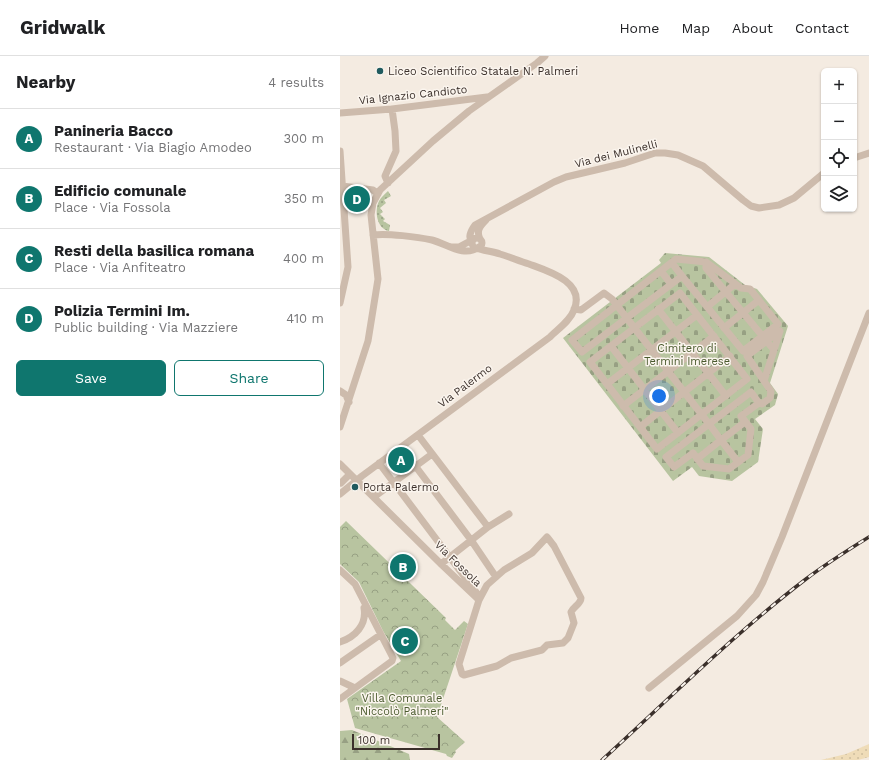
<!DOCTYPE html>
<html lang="en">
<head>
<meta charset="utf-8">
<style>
	:root { --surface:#fff; --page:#f2f2f2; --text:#202124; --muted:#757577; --line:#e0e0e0; --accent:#0f766e }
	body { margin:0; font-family:"Work Sans",sans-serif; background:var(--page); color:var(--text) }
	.controls { position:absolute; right:12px; top:12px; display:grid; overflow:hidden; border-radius:6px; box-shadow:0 1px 3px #0004 }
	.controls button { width:36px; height:36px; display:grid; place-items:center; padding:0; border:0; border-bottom:1px solid var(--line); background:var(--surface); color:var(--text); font:20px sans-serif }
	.scale { position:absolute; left:12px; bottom:10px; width:88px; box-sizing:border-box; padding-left:4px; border:2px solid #3b302b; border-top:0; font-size:11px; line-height:14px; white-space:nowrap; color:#3b302b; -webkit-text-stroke:3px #fbf5ee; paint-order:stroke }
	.you { position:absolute; left:319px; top:340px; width:14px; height:14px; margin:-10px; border:3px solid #fff; border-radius:50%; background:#1a73e8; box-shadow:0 0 0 6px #1a73e833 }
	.badge { display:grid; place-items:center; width:26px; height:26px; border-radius:50%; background:var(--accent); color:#fff; font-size:13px; font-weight:700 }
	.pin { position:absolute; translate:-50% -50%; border:2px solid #fff; box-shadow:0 1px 4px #0006 }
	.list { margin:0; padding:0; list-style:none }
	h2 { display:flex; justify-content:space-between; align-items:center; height:52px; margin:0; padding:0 16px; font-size:17px }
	h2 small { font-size:13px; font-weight:400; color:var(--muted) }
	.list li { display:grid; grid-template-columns:26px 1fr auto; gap:12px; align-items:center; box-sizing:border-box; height:60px; padding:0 16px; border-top:1px solid var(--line) }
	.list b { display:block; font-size:15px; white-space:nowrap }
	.list p { margin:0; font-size:13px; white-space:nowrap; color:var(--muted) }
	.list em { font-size:13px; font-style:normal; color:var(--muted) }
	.actions { display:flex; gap:8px; padding:12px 16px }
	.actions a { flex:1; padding:9px 0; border:1px solid var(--accent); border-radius:6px; text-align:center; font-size:14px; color:var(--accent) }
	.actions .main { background:var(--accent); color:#fff }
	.icon { flex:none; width:22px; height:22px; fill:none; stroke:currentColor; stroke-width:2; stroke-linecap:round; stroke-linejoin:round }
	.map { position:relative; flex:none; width:529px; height:704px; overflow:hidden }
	header { display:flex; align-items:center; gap:24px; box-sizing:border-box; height:56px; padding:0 20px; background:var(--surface); border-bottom:1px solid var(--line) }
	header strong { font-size:19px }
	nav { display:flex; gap:22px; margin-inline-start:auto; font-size:14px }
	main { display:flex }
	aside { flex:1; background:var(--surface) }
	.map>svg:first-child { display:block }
	.forest { fill:url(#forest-firs) }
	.sand { fill:url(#sand-dots) }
	.cemetery { fill:url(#cemetery-stones) }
	.park { fill:url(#park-crowns) }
	.garden { fill:url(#garden-dots) }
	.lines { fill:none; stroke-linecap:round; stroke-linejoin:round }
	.minor { stroke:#cdbbac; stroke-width:7 }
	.rail-casing { stroke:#3b302b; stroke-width:3.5 }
	.rail { stroke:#fbf5ee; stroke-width:2; stroke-dasharray:6; stroke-linecap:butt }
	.poi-dot { fill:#1f5a5e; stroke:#fbf5ee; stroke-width:1.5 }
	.labels { text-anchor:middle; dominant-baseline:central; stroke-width:3; stroke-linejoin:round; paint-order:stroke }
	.poi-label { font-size:11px; fill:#3b302b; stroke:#fbf5ee; text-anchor:start }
	.street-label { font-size:11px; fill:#3b302b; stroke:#fbf5ee }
	.park-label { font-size:11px; fill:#4a5a2e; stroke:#fbf5ee }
</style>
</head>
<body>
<header>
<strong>Gridwalk</strong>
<nav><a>Home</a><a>Map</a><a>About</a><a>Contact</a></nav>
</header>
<main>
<aside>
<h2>Nearby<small>4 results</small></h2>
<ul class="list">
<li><span class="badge">A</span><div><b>Panineria Bacco</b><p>Restaurant · Via Biagio Amodeo</p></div><em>300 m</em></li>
<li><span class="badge">B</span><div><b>Edificio comunale</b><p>Place · Via Fossola</p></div><em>350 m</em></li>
<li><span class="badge">C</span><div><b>Resti della basilica romana</b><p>Place · Via Anfiteatro</p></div><em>400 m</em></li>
<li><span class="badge">D</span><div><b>Polizia Termini Im.</b><p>Public building · Via Mazziere</p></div><em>410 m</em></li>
</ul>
<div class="actions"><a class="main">Save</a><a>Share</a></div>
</aside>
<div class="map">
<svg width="529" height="704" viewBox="0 0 529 704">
	<defs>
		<pattern id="forest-firs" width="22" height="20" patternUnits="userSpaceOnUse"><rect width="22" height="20" fill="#b8c4a0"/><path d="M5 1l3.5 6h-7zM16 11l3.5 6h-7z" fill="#97a083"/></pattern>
		<pattern id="sand-dots" width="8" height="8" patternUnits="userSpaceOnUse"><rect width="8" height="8" fill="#efdcb8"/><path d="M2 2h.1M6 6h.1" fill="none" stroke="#cebd9e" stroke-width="1.8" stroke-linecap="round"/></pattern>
		<pattern id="cemetery-stones" width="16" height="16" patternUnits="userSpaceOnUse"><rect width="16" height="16" fill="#b8c4a0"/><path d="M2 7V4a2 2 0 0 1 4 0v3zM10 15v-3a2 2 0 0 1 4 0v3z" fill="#97a083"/></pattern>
		<pattern id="park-crowns" width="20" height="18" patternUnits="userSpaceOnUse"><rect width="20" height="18" fill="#b8c4a0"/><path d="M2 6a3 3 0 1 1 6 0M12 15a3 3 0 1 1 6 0" fill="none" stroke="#97a083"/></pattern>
		<pattern id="garden-dots" width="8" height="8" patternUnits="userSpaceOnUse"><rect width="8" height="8" fill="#b8c4a0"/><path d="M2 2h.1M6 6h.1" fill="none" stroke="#97a083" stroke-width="1.8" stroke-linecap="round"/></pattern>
	</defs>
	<rect width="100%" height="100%" fill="#f4ebe1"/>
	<!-- forest -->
	<path class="forest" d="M12,674L69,698L70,704H0V675Z"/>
	<!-- sand -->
	<path class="sand" d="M529,688V701L518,704H481L506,698Z"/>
	<!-- cemetery -->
	<path class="cemetery" d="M325,197L369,201L405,229L417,233L448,270L430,327L438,338L435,349L415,363L423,373L418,406L392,425L359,420L352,411L333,425L223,282L321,207L319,204Z"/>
	<!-- park -->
	<path class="park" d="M6,465L106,562L105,564L115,574L124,565L128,568L97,661L125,686L115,695L116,696L112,702L107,700L106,698L15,672L7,643L61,605L43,575L19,526L0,508V471Z"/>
	<!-- garden -->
	<path class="garden" d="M48,135L51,140L44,144L46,147L40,152L43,156L40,158L45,163L43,165L50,169L49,175C37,173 34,155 39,145C41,141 45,138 48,135Z"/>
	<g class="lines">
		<!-- minor -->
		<path class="minor" d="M0,57L52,53L147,41
			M0,95L8,211L0,247
			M514,102L529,97
			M48,127L45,120L56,95L55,75L52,53
			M2,130L33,134L38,138
			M33,179C47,177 78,181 92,184C107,188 124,202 139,191
			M132 187a5 5 0 1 1 10 0a5 5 0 1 1-10 0Z
			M140,183C136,175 140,170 146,164
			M132,188C128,181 130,176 135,169L214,126L226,121L285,107L315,97H325L338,99L363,110L403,144L411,150L419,152L439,149L454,142L484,117
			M111,191H119L134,183
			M336,203L366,206L401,232L410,233L438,268L403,295L342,220L242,296L232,284Z
			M366,206V212L434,294L424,325L431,335L430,342L422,348L419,347
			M332,207L342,220
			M321,215L331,228
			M340,237L407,323L317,393L250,306Z
			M367,251L395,228
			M234,253L241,254L264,237L272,243L369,368L326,401L334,411L353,397L363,410L389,413L408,399L411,373L401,360L419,347L411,336L369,368L381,384L357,403
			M318,253L386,340
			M384,272L419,244
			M271,290L338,377
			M424,325L407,300L440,275L434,294
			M267,328L357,259
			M0,335L6,339L9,346
			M283,350L374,280
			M0,371L28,285L38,223L31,159L33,147L40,134L93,85L129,55L197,7L205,0
			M300,371L390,300
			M78,379L148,471
			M61,391L131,484L156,521
			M398,406L381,384L405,366
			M39,407L139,540
			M0,408L101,508L139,544
			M1,427L10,418
			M0,438L22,420L210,281C218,273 230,265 234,254C246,226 208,215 189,208C179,205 170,201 160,198C152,195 144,195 136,192
			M34,441L92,398
			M207,481L214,490L241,542C241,548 234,550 231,556L234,567L228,582L223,587L207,589L202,594L171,602L157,610L124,619L122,618L119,608L139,544L147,529L164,514L192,497Z
			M101,508L148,471L169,458
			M0,514L15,528L53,602L52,605L0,643
			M0,586C15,581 27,569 24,552
			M0,607L40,579
			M0,625L15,632
			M309,632L397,560L416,539L423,526L442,481L529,257"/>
		<!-- rail casing -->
		<g class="rail-casing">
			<path id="rail" d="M262,704C329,643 394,578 466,523C486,508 508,494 529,481"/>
		</g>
		<!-- rail -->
		<use href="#rail" class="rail"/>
	</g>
	<!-- markers -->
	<g class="poi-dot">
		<circle cx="40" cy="15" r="4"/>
		<circle cx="15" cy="431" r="4"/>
	</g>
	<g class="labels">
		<!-- poi labels -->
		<g class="poi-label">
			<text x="48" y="15">Liceo Scientifico Statale N. Palmeri</text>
			<text x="23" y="431">Porta Palermo</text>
		</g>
		<!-- street labels -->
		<g class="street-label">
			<text transform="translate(73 39) rotate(-6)">Via Ignazio Candioto</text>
			<text transform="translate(276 98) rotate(-14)">Via dei Mulinelli</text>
			<text transform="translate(125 330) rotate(-37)">Via Palermo</text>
			<text transform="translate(118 508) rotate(44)">Via Fossola</text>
		</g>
		<!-- park labels -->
		<g class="park-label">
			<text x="347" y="292">Cimitero di<tspan x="347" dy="13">Termini Imerese</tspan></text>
			<text x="62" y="642">Villa Comunale<tspan x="62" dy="13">"Niccolò Palmeri"</tspan></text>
		</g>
	</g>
</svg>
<div class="controls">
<button>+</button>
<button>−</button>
<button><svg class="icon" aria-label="locate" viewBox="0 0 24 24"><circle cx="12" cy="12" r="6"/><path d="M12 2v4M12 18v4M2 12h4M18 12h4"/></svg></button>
<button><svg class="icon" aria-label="layers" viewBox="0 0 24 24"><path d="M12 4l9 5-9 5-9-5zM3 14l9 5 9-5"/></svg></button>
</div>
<div class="scale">100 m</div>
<div class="you"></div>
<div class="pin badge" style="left:61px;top:404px">A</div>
<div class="pin badge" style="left:63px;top:511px">B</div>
<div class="pin badge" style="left:65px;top:585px">C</div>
<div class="pin badge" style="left:17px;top:143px">D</div>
</div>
</main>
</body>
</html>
